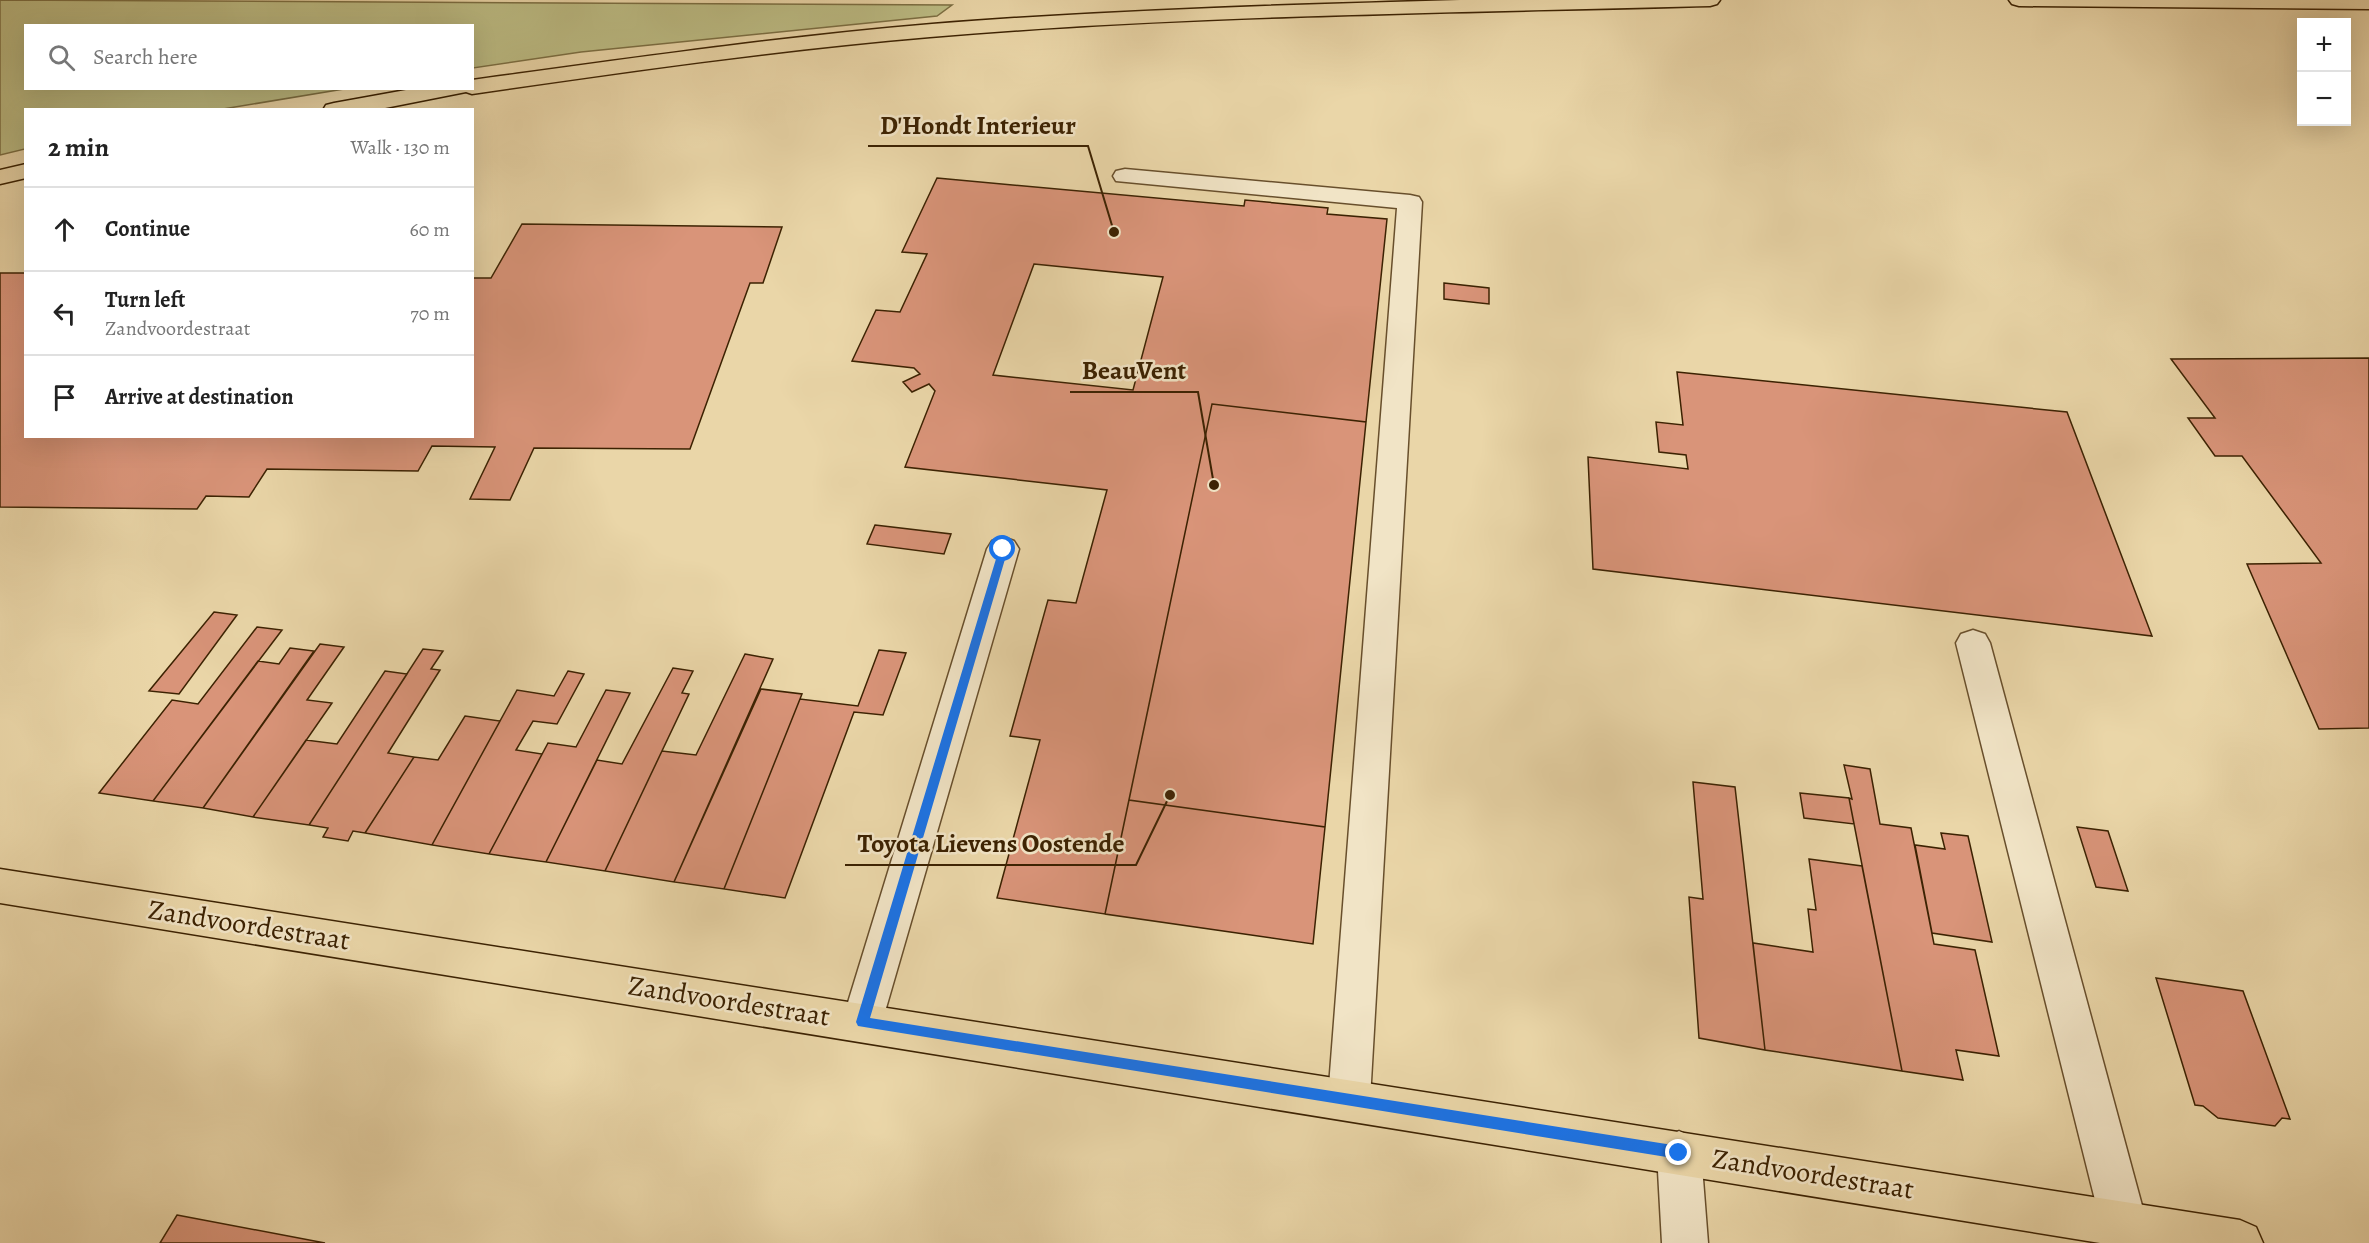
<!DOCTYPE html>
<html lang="en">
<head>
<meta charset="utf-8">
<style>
	:root { --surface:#fff; --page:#f2f2f2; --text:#222; --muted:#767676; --line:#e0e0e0 }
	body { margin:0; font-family:Alegreya,serif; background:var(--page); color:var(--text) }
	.controls { position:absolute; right:18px; top:18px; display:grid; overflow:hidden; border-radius:0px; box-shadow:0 6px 24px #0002 }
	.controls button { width:54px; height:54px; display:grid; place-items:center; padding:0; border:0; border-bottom:2px solid var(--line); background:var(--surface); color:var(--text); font:30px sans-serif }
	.stop { position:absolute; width:18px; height:18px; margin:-14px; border:4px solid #1a73e8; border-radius:50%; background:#fff }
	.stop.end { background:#1a73e8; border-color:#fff; box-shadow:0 2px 6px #0008 }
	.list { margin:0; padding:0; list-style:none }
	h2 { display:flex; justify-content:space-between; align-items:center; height:78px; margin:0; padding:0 24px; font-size:26px }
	h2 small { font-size:20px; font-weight:400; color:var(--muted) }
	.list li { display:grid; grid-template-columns:39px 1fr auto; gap:18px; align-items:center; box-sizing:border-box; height:84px; padding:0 24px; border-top:2px solid var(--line) }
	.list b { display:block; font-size:22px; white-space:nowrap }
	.list p { margin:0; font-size:20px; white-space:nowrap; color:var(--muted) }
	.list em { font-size:20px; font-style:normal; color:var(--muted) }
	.icon { flex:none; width:33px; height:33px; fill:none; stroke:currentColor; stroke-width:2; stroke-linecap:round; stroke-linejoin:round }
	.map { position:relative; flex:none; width:2369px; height:1243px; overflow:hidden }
	.search { position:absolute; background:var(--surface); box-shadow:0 6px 24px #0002; left:24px; top:24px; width:450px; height:66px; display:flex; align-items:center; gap:15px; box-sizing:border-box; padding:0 21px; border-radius:0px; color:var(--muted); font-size:22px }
	.panel { position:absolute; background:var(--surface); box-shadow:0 6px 24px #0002; left:24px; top:108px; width:450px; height:330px; border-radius:0px }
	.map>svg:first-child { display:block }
	.green { fill:#bcbc84; stroke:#7c6f43; stroke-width:1.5 }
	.building { fill:#d99479; stroke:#3c2202; stroke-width:1.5; fill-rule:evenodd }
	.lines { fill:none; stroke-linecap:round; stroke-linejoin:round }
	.minor-casing { stroke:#684f2c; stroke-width:3 }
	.major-casing { stroke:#3c2202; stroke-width:3 }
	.highway-casing { stroke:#3c2202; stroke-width:3 }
	.minor { fill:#f1e4c6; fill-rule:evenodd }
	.major { fill:#ead6a8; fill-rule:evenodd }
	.highway { fill:#ead6a8; fill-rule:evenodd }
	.route { fill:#1a73e8 }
	.labels { text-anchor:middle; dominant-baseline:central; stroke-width:5; stroke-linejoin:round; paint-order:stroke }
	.near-street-label { font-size:28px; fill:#3c2202; stroke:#f1e4c6 }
	.leader { fill:none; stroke:#3c2202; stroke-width:2 }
	.callout-dot { fill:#3c2202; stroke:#f1e4c6; stroke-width:2 }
	.callout-label { font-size:26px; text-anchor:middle; font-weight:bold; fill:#3c2202; stroke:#f1e4c6; stroke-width:5; stroke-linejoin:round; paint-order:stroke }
</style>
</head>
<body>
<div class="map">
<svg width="2369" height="1243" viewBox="0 0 2369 1243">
	<rect width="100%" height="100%" fill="#ead6a8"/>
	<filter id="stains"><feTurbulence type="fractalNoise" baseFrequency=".00333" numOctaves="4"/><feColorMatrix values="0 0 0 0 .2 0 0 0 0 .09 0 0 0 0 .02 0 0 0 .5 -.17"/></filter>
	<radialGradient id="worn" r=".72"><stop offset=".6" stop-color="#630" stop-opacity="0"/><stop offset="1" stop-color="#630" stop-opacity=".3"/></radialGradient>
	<!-- green -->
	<path class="green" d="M0,0L952,5L937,16L581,52L473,68L472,26H26V88L344,89L223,109L26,110L25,149L0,155Z"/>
	<!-- building -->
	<path class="building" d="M937,178L1244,206L1245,200L1328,208L1327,214L1387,219L1366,422L1212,404L1105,914L997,898L1040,740L1010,736L1048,600L1076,603L1107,490L905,467L935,391L929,384L912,392L903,382L920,374L914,368L852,361L876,310L900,312L927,254L902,252ZM1034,264L1163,277L1133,390L993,375Z
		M522,224L782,227L763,283H750L690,449L534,448L510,500L470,499L495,447L432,446L418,471L267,469L249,497L206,496L197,509L0,507V273H26V436H472V278H491Z
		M1444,283L1489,288V304L1444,299Z
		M2369,358V728L2319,729L2247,564L2321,563L2242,456H2215L2188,418H2215L2171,359Z
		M1677,372L2067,412L2152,636L1593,569L1588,457L1688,469L1686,455L1659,452L1656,422L1683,425Z
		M1212,404L1366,422L1325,827L1129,800Z
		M875,525L951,534L944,554L867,544Z
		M214,612L237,615L179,694L149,691Z
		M257,627L282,630L153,801L99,793L172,700L198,704Z
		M320,644L344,647L307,700L332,703L253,817L203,808Z
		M290,648L314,651L203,808L153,801L258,661L279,664Z
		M423,649L443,651L431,669L440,670L388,753L414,757L365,833L353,831L348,841L323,837L328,828L309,825Z
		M879,650L906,653L883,715L854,712L785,898L724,889L800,699L858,706Z
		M745,654L773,659L674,882L605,871L662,751L696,755Z
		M673,668L693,671L682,693L689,694L605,871L546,862L597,760L622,764Z
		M385,671L407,674L309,825L253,817L306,740L337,744Z
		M568,671L584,674L557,724L533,721L516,750L542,754L489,854L432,845L517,690L554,696Z
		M761,689L802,694L724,889L674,882Z
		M606,690L630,693L546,862L489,854L548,743L576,747Z
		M465,716L500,721L432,845L365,833L414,757L438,760Z
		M1844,765L1870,769L1880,824L1911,828L1934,944L1975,950L1999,1056L1956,1050L1963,1080L1902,1071L1849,798L1852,799Z
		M1693,782L1735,787L1765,1050L1699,1038L1689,897L1703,899Z
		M1800,793L1849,798L1854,824L1804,818Z
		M1129,800L1325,827L1313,944L1105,914Z
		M2077,827L2108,831L2128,891L2096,887Z
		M1941,833L1968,836L1992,942L1932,933L1915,845L1945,849Z
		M1809,859L1862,866L1902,1071L1765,1050L1753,943L1813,952L1808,909L1816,910Z
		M2156,978L2243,991L2290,1119L2282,1118L2275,1126L2218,1118L2203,1106L2195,1105Z
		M177,1215L325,1243H160Z"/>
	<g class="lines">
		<!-- minor casing -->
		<g class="minor-casing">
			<path id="minor" d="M1125,169L1410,195L1419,197L1422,202L1370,1099L1364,1114L1349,1120L1334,1114L1328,1099L1397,208L1116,181L1113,176L1116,171Z
				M1003,537L1014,541L1019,549L882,1022L876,1036L862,1042L848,1036L842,1022L987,549L992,541Z
				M1973,630L1985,634L1990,643L2147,1224L2140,1240C2129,1243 2119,1243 2108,1240L2101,1224L1956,643L1961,634Z
				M1679,1131L1694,1138L1701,1153L1708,1243H1662L1657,1153L1664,1138Z"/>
		</g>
		<!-- major casing -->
		<g class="major-casing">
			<path id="major" d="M0,869L2240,1220L2256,1227L2263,1243H2100L0,903Z"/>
		</g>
		<!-- highway casing -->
		<g class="highway-casing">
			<path id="highway" d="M1460,0H1720L1717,4L1710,6C1450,13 1189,15 930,37C777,50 624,72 472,94L466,92L375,110H323L326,105L334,103L417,88H472V80C625,59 778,37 932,24C1108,10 1284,5 1460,0Z
				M2009,0H2369V9L2019,6L2012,4Z
				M26,164V178L0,184V170Z"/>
		</g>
		<!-- minor -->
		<use href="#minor" class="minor"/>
		<!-- major -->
		<use href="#major" class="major"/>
		<!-- highway -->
		<use href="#highway" class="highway"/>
	</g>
	<!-- route -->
	<path class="route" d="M1003,545L1008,549L870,1018L1679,1146L1683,1148V1157L1679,1159L858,1026L856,1022L999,549Z"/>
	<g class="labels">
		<!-- near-street labels -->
		<g class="near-street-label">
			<text transform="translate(249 925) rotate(9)">Zandvoordestraat</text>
			<text transform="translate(729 1001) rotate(9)">Zandvoordestraat</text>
			<text transform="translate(1813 1174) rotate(9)">Zandvoordestraat</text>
		</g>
	</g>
	<!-- callouts -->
	<path class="leader" d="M1114 232L1088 146H868M1214 485L1198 392H1070M1170 795L1136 865H845"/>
	<g class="callout-dot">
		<circle cx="1114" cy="232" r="6"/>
		<circle cx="1214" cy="485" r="6"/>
		<circle cx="1170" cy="795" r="6"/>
	</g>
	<g class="callout-label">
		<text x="978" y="134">D'Hondt Interieur</text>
		<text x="1134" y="379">BeauVent</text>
		<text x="991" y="852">Toyota Lievens Oostende</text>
	</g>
	<rect width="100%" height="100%" filter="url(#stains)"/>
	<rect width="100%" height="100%" fill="url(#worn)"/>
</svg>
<div class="controls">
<button>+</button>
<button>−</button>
</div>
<div class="stop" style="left:1003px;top:549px"></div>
<div class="stop end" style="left:1679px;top:1153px"></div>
<div class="search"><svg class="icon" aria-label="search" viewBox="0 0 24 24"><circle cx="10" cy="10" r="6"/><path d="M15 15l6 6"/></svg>Search here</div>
<section class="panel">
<h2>2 min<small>Walk · 130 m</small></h2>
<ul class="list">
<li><svg class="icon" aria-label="ahead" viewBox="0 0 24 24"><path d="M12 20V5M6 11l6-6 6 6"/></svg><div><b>Continue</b></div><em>60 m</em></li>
<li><svg class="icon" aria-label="left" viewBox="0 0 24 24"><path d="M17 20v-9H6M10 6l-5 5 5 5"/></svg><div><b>Turn left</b><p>Zandvoordestraat</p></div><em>70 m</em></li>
<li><svg class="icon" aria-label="arrive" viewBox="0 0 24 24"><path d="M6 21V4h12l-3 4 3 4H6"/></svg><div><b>Arrive at destination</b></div></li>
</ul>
</section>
</div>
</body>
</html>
